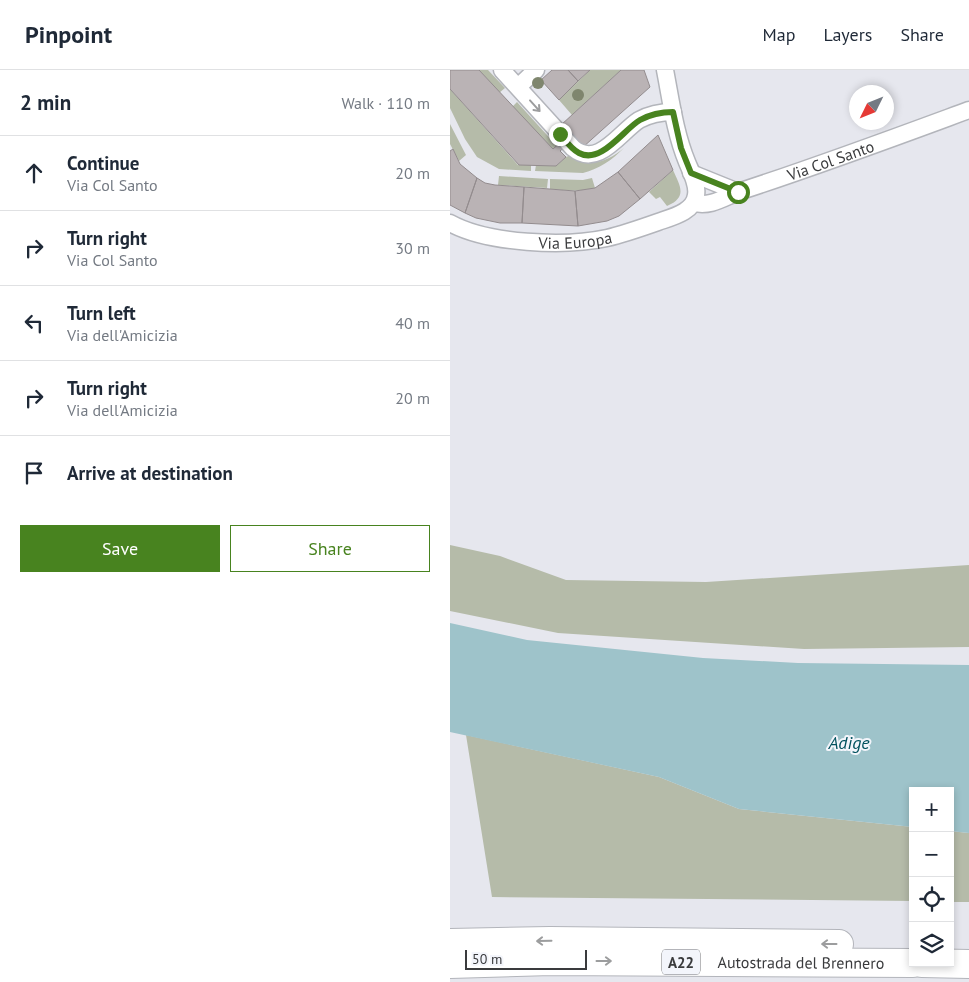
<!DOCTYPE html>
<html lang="en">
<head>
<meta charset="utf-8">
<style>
	:root { --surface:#fff; --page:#f2f2f3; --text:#1f2937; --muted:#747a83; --line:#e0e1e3; --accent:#48831f }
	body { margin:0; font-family:"PT Sans",sans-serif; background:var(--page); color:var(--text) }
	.controls { position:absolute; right:15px; bottom:15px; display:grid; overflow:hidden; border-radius:0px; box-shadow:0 2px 8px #0003 }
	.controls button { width:45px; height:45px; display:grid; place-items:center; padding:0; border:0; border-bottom:1px solid var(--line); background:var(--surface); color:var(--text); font:25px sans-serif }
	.compass { position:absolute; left:399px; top:15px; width:45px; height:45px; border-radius:50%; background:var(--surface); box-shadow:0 2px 8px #0003; rotate:227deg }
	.scale { position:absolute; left:15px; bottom:12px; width:122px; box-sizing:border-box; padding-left:5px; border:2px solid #3a3b3d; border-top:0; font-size:14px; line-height:18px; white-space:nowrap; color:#3a3b3d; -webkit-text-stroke:4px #f3f5fb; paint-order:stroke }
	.stop { position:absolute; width:15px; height:15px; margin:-11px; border:4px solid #48831f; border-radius:50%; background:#fff }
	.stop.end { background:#48831f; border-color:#fff; box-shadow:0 1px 5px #0008 }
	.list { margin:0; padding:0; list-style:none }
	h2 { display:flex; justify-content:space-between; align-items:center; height:65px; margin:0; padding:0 20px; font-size:21px }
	h2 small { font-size:16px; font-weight:400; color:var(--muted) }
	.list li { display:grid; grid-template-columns:32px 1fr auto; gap:15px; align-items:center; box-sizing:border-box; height:75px; padding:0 20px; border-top:1px solid var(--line) }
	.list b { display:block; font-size:19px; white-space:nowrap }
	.list p { margin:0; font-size:16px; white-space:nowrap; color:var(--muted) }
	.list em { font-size:16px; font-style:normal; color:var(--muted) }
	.actions { display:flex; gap:10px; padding:15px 20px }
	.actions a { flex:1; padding:11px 0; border:1px solid var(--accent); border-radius:0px; text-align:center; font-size:18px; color:var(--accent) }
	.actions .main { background:var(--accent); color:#fff }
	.icon { flex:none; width:28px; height:28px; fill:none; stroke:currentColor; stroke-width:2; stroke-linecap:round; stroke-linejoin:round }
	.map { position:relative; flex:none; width:519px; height:912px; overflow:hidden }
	header { display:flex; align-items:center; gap:30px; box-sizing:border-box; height:70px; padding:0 25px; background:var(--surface); border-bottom:1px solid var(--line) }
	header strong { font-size:24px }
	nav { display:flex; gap:28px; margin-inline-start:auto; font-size:18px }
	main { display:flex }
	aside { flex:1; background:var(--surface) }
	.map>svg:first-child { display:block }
	.green { fill:#b5bba9 }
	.water { fill:#9ec3ca }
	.building { fill:#bab3b5; stroke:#938c8e }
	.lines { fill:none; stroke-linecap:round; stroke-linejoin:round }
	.street-casing { stroke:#b3b5bb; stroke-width:19 }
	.highway-casing { stroke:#b3b5bb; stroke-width:30 }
	.street { stroke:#fff; stroke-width:16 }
	.highway { stroke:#fff; stroke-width:28 }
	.tree { fill:#7f866e }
	.oneway { stroke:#9c9d9e }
	.route { stroke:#48831f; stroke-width:6 }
	.labels { text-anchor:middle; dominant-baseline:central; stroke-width:4; stroke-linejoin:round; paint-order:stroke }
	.shield { fill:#f3f5fb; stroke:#727376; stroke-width:1 }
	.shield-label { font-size:15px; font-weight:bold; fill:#3a3b3d }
	.street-label { font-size:16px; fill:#3a3b3d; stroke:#f3f5fb }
	.water-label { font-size:18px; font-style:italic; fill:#00515e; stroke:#f3f5fb }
</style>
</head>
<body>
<header>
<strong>Pinpoint</strong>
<nav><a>Map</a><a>Layers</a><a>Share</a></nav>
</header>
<main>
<aside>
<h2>2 min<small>Walk · 110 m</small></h2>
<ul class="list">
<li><svg class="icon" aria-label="ahead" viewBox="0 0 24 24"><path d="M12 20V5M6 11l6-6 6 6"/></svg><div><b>Continue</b><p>Via Col Santo</p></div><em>20 m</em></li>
<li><svg class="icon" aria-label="right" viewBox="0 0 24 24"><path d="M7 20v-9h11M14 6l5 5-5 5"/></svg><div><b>Turn right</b><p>Via Col Santo</p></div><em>30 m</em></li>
<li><svg class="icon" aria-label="left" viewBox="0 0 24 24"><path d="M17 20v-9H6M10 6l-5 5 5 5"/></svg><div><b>Turn left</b><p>Via dell'Amicizia</p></div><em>40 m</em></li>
<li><svg class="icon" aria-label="right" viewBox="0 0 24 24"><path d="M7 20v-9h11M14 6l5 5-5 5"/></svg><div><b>Turn right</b><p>Via dell'Amicizia</p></div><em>20 m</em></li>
<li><svg class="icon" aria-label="arrive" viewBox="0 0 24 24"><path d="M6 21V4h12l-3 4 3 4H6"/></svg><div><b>Arrive at destination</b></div></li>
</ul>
<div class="actions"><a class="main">Save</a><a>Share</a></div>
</aside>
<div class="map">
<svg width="519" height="912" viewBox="0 0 519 912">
	<rect width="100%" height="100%" fill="#e6e7ee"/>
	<!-- green -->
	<path class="green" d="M29,0H38L55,18L49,23Z
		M140,0H171L122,45L109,30Z
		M0,19L68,95H81V101L49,99L27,87L15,69L0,38Z
		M67,32L107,76L103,79L62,37Z
		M0,54L16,85L9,91L0,74Z
		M174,78C162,90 149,99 133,103L85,101L86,95L106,96L116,87L121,85C140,99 158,91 174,78Z
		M223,100C230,116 238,127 217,136L210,127L206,129L199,122Z
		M49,106L98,109L97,118L48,115Z
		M142,108L145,118C130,122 115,120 100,119V109L133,110Z
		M0,475L50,486L116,510L256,512L519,495V577L354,579L108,563L0,541Z
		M16,665L209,707L289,739L463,757V831L42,827Z
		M500,761L519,763V832H500Z"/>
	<!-- water -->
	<path class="water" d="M0,553L77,570L253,588L348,593L519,595V763L500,761V721H463V757L289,739L209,707L0,662Z"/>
	<!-- building -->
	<path class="building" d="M0,0H29L103,79L120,64L124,69L110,81L116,87L106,96L69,95L0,19Z
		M102,0H118L128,11L109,30L91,10Z
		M118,0H140L128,11Z
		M171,0H194L200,17L132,78L111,55Z
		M208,65L223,100L190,129L168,102Z
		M3,79L10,94L27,108L15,143L0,135V81Z
		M168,102L190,129L169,146L157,151L128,156L125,121L145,118Z
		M27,108L35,113L45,115L74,117L72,153H50L26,148L15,143Z
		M74,117L125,121L128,156L72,153Z"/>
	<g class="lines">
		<!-- street casing -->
		<g class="street-casing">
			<g id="street">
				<path d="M52,0L123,78C148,99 170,62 189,50C200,44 210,42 223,42"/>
				<path d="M68,17L86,0"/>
				<path d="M241,103L288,122"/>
				<path id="s1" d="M244,133C262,137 274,127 291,121C368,96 443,68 519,40"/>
				<path id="s2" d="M0,153C38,174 115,177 157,168C174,164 191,158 208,152C222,147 244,142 246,125C248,114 241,102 237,92C225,63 221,31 215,0"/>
			</g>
		</g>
		<!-- highway casing -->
		<g class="highway-casing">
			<g id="highway">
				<path d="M0,873L100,871L389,874"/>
				<path d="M472,893L519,894"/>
				<path id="s3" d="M0,894L101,891L463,893"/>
			</g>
		</g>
		<!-- street -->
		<use href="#street" class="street"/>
		<!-- highway -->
		<use href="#highway" class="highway"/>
	</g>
	<!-- trees -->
	<g class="tree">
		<circle cx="88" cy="13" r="6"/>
		<circle cx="128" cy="25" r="6"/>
	</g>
	<!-- one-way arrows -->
	<defs><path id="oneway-shaft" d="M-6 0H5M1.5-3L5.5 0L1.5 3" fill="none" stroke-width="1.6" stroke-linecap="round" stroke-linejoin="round" transform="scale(1.25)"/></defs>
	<g class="oneway">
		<use href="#oneway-shaft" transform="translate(85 36) rotate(48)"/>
		<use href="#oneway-shaft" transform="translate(94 871) rotate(179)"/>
		<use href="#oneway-shaft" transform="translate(379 874) rotate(-180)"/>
		<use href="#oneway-shaft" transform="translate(154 891)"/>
	</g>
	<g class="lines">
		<!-- route -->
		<path class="route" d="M110,64C115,70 121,79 129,83C151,95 174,59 190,50C201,44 210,42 223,42L231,78L241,103L288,122"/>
	</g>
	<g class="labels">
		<!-- shield labels -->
		<rect class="shield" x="212" y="879.5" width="38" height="25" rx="4"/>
		<g class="shield-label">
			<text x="231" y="892">A22</text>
		</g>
		<!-- street labels -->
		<g class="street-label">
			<text stroke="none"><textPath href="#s1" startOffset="144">Via Col Santo</textPath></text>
			<text stroke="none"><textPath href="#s2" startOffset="128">Via Europa</textPath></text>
			<text stroke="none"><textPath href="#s3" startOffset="351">Autostrada del Brennero</textPath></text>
		</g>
		<!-- water labels -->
		<g class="water-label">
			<text x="399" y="672">Adige</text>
		</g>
	</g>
</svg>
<div class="controls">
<button>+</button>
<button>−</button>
<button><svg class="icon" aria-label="locate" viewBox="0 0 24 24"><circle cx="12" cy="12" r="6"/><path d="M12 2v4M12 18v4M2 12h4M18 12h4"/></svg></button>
<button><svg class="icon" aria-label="layers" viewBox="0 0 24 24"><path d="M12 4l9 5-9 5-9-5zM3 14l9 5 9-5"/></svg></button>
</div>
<svg class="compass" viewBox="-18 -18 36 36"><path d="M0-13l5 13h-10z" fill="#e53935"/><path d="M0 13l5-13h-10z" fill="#747a83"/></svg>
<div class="scale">50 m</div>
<div class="stop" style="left:288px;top:122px"></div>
<div class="stop end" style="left:110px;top:64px"></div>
</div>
</main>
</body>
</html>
